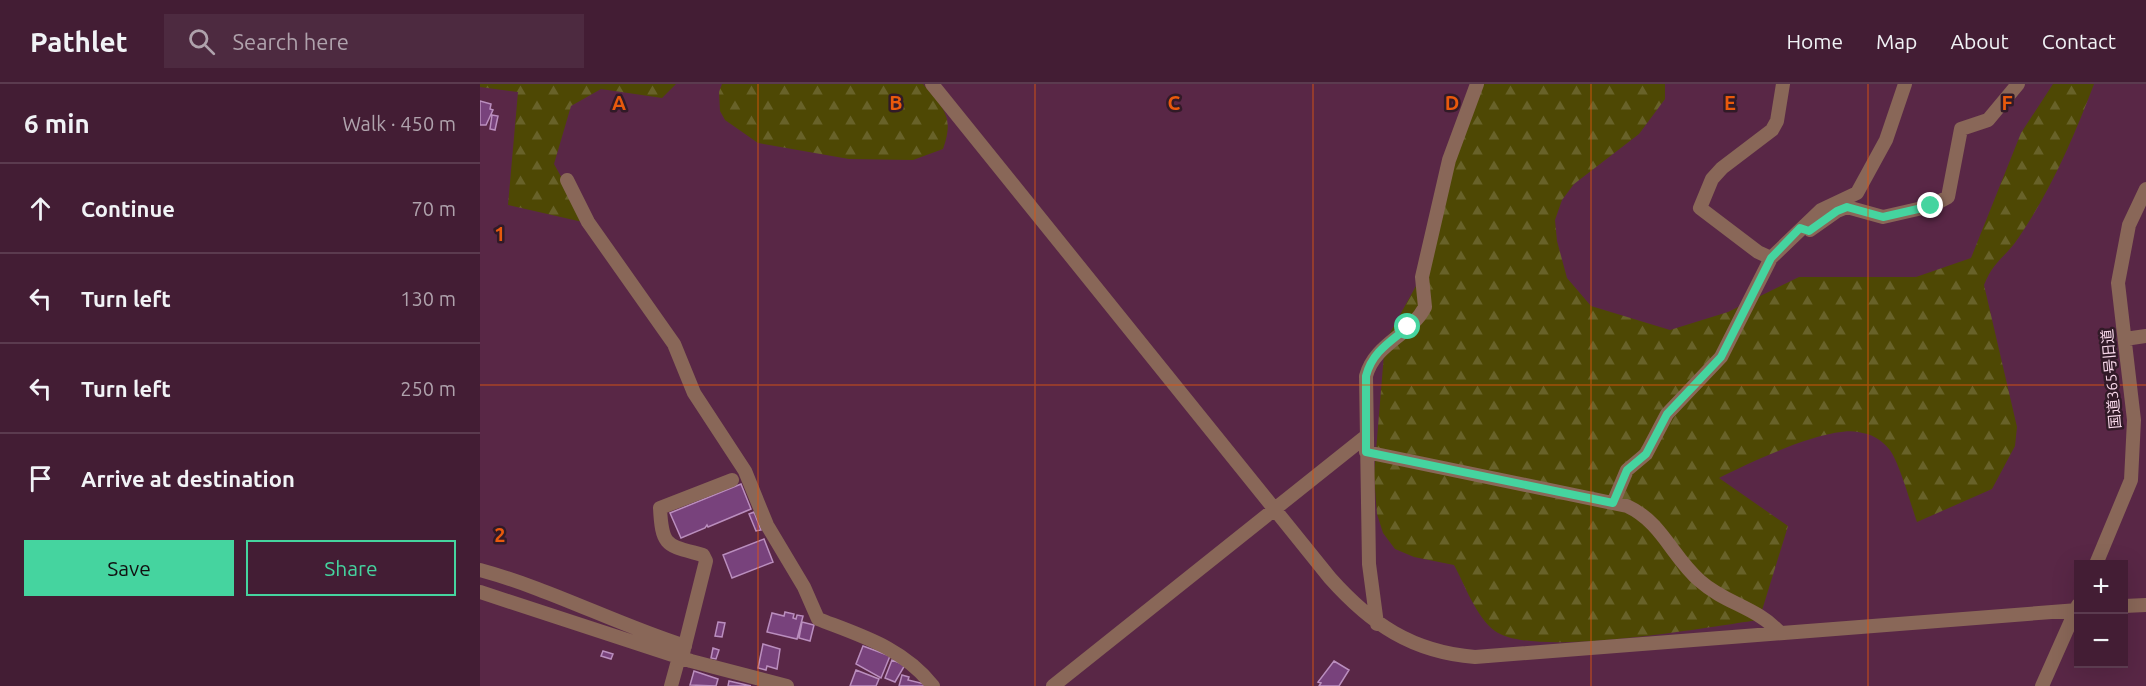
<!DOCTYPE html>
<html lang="en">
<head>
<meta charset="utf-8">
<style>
	:root { --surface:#431d34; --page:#4d2a40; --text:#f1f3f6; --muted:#afa2ac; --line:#5b3b4f; --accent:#45d49f }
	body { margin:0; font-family:Ubuntu,"Noto Sans JP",sans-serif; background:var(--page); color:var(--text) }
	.controls { position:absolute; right:18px; bottom:18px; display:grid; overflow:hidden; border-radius:0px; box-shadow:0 6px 24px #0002 }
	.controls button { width:54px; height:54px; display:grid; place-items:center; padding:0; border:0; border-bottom:2px solid var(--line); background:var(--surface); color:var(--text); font:30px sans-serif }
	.stop { position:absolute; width:18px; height:18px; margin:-14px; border:4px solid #45d49f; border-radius:50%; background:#fff }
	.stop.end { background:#45d49f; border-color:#fff; box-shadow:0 2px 6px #0008 }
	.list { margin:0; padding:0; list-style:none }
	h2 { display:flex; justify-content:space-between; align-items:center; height:78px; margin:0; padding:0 24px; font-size:26px }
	h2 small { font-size:20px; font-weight:400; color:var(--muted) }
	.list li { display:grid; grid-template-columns:39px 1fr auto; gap:18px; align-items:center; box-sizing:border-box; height:90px; padding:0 24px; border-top:2px solid var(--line) }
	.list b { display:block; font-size:22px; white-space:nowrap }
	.list em { font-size:20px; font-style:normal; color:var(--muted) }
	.actions { display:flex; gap:12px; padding:18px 24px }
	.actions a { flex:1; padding:14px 0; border:2px solid var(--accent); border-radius:0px; text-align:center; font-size:21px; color:var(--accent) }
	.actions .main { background:var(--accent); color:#111 }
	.icon { flex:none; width:33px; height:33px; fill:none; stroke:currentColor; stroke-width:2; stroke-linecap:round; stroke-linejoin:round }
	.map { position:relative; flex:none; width:1666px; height:602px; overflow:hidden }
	header { display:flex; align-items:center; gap:36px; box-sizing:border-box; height:84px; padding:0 30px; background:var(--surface); border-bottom:2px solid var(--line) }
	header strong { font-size:28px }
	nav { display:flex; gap:33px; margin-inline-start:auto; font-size:21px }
	.search { width:420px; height:54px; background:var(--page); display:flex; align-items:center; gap:15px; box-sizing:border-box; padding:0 21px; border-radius:0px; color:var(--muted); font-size:22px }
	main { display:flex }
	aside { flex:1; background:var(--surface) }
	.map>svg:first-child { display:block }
	.forest { fill:url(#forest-firs) }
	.building { fill:#78427c; stroke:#ba8ebe; stroke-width:1.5 }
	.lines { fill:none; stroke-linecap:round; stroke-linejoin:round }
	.minor { stroke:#896758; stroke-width:14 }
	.route { stroke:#45d49f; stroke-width:8 }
	.grid { fill:none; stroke:#e8590c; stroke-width:1.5; stroke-opacity:0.55 }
	.labels { text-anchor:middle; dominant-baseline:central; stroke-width:5; stroke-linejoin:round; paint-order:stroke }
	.street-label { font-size:15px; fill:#f8d8ea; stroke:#311a27 }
	.grid-label { font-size:20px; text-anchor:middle; font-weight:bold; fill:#e8590c; stroke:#311a27; stroke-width:5; stroke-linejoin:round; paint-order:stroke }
</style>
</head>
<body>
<header>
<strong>Pathlet</strong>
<div class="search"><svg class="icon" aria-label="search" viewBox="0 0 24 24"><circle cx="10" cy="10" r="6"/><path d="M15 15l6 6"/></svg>Search here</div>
<nav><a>Home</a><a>Map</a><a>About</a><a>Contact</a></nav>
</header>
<main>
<aside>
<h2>6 min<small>Walk · 450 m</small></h2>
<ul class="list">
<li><svg class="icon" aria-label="ahead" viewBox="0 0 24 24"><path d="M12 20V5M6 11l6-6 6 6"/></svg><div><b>Continue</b></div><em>70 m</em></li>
<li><svg class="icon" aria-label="left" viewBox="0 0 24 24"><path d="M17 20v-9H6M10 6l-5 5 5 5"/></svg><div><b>Turn left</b></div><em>130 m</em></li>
<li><svg class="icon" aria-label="left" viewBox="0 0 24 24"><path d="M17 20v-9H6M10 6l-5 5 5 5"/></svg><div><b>Turn left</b></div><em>250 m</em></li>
<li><svg class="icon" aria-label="arrive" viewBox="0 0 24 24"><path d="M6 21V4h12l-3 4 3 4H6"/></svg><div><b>Arrive at destination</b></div></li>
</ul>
<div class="actions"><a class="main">Save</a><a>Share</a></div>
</aside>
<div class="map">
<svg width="1666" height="602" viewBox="0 0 1666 602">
	<defs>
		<pattern id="forest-firs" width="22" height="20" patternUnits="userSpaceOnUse" patternTransform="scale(1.5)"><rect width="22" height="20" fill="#4e4804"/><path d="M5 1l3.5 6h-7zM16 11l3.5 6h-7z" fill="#686229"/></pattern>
	</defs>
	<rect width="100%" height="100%" fill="#592746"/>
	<!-- forest -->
	<path class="forest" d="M0,0H196L182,14L121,5L91,22L74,80L107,139L28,121L38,8L0,3Z
		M242,0H443C463,24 475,32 463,65L433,76L369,75L278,59L245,36L240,27L239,8Z
		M994,0H1185V15L1159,50L1094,100L1082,116L1075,136L1077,157L1087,194L1111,222L1190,246L1248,228L1319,193H1436L1491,174L1541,49L1573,0H1614C1594,53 1571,106 1539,153C1526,173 1514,176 1504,201L1537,343L1535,362L1512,405L1437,438C1431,421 1419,377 1409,365C1401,355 1391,350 1378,348C1347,342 1268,379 1239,394L1308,442L1279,536C1227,543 1053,575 1015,547C996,533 985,501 974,481L934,473L915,465L903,449L897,430L894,391L905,258L942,191Z"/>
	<!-- building -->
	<path class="building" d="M0,17L11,20L10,25L13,26L6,41H0Z
		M12,31L18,32L15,46L10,45Z
		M261,400L271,425L228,443L227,441L225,444L201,454L190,429Z
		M274,428L281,446L276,447L269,430Z
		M284,455L293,478L252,494L243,471Z
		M305,528L314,530L313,534L316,535L317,531L323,532L317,555L287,548L292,529L304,532Z
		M238,538L245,539L242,553L235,552Z
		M322,538L334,541L330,557L319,554Z
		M283,560L300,565L297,585L287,582L286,586L278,584Z
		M383,562L410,572L401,594L376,580Z
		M233,564L239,566L236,575L231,574Z
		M123,567L133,570L131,575L121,572Z
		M412,576L425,581L415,598L405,594Z
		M854,577L869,586L859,602H839L841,599L838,598Z
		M376,586L399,595L396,602H370Z
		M214,587L238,595L236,602L210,601Z
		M422,591L429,593L428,596L445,600V602H419Z
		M249,597L271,602H248Z"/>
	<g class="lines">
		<!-- minor -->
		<path class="minor" d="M452,0L850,494C891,540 932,568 995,573L1598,526
			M1303,0L1297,37L1292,46L1242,84L1232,95L1220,124L1278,168L1291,174L1341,126L1377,109L1406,56L1425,0
			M87,96L108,138L194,260L214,309L265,387L287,441L324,503L338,535C382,552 423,564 453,602
			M1330,146L1357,127L1367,123L1403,133L1451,122L1468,113L1481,45L1508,36L1538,0
			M1645,255L1666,252
			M886,368L1147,422C1182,438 1192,473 1220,497C1246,520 1277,523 1300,549
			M1133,419L1147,386L1166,370L1187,330L1241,273L1291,174
			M1616,480L1651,396L1654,336L1638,199L1649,141L1666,105
			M0,486C70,505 136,540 205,562
			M0,508L211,577L307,602
			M1644,522L1666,521
			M897,540L889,480L886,292C895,259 930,252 945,223L942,193L969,76L997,0
			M202,573L226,477L223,471C187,461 182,464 180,424L252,396
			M191,602L199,573
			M573,602L885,353
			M1562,602L1598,521"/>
	</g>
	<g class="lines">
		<!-- route -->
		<path class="route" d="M928,243C910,258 892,268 886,292V368L1133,419L1147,386L1166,370L1187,330L1241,273L1291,174L1320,144L1329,147L1357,127L1367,123L1403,133L1451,122"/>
	</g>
	<!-- grid -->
	<path class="grid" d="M278,0V602M555,0V602M833,0V602M1111,0V602M1388,0V602M0,301H1666"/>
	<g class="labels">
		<!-- street labels -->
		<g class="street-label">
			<text transform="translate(1631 295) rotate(-95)">国道365号旧道</text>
		</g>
	</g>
	<g class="grid-label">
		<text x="139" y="26">A</text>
		<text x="416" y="26">B</text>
		<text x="694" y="26">C</text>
		<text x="972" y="26">D</text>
		<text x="1250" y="26">E</text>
		<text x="1527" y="26">F</text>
		<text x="20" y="157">1</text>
		<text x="20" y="458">2</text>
	</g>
</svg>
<div class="controls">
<button>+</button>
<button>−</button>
</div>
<div class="stop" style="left:928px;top:243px"></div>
<div class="stop end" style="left:1451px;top:122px"></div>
</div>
</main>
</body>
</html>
